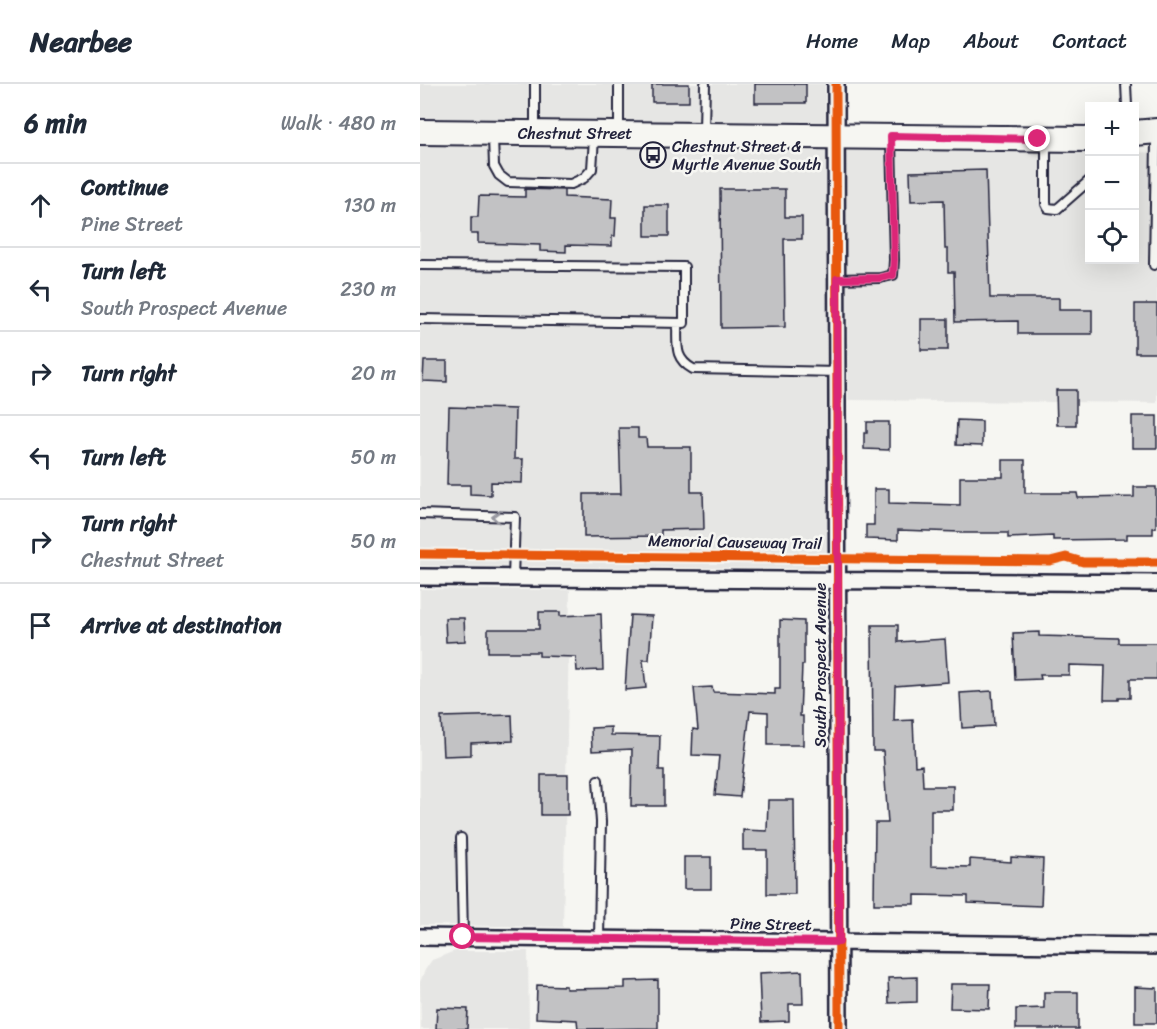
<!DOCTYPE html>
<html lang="en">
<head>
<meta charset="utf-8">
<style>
	:root { --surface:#fff; --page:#f2f2f3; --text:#1f2937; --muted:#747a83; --line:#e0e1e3 }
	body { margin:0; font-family:Sriracha,sans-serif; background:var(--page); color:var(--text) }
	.controls { position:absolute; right:18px; top:18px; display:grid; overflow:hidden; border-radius:0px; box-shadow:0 6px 24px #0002 }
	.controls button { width:54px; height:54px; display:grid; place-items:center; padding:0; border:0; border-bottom:2px solid var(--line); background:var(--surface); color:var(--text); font:30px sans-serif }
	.stop { position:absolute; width:18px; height:18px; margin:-14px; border:4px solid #db2777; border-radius:50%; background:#fff }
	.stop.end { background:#db2777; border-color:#fff; box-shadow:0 2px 6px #0008 }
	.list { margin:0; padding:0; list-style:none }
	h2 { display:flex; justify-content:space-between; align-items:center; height:78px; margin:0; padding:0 24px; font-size:26px }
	h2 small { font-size:20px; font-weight:400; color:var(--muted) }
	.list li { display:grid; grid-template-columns:39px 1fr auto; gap:18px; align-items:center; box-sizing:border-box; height:84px; padding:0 24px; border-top:2px solid var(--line) }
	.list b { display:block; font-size:22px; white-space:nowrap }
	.list p { margin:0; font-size:20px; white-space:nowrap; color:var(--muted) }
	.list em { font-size:20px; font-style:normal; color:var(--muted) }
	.icon { flex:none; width:33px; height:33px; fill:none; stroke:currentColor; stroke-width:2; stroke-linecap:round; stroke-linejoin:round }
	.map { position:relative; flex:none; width:737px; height:945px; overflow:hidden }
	header { display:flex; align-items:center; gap:36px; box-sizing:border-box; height:84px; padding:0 30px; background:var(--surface); border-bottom:2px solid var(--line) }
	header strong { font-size:28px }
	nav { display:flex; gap:33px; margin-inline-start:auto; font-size:21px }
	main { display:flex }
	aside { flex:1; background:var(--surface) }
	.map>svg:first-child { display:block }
	.built { fill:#e6e6e4 }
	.building { fill:#c2c2c4; stroke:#22223b; stroke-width:1.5 }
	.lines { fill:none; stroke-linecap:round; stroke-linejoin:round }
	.service-casing { stroke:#22223b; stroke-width:12 }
	.minor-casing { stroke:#22223b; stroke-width:20 }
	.primary-casing { stroke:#22223b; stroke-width:28 }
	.service { stroke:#f6f6f2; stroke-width:8 }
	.minor { stroke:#f6f6f2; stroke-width:15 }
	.primary { stroke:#f6f6f2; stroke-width:24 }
	.cycleway-casing { stroke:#f6f6f2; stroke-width:13 }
	.cycleway { stroke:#e8590c; stroke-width:9 }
	.oneway { stroke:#9797a0 }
	.route { stroke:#db2777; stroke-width:8 }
	.labels { text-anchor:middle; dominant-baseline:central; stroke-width:5; stroke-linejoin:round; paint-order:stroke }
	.street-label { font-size:16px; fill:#22223b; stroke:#f6f6f2 }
	.poi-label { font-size:16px; fill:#22223b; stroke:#f6f6f2; text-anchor:start }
</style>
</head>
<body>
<header>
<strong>Nearbee</strong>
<nav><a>Home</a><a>Map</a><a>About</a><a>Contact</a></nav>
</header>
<main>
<aside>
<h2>6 min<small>Walk · 480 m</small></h2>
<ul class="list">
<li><svg class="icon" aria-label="ahead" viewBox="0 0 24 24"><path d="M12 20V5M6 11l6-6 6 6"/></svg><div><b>Continue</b><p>Pine Street</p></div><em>130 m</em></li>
<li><svg class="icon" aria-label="left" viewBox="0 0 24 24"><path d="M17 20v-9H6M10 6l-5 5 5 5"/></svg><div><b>Turn left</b><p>South Prospect Avenue</p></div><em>230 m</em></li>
<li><svg class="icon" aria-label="right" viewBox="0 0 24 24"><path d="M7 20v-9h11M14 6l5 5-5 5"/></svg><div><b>Turn right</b></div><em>20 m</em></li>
<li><svg class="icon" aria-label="left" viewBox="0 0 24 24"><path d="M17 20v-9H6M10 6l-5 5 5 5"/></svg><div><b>Turn left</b></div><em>50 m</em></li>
<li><svg class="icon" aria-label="right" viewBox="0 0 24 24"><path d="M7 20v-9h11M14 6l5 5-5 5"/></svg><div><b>Turn right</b><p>Chestnut Street</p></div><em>50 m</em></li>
<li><svg class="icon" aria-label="arrive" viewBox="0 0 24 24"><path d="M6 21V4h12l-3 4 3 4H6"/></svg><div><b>Arrive at destination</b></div></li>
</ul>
</aside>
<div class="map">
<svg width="737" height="945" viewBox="0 0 737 945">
	<rect width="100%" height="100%" fill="#f6f6f2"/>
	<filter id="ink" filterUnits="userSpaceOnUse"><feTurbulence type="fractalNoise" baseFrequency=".0167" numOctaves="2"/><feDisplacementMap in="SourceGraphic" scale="12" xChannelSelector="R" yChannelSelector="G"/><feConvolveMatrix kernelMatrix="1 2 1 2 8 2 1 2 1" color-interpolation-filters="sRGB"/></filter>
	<g filter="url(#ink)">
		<!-- built -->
		<path class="built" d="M0,0H405L406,40L0,36Z
			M0,59L406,63L408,485L0,482Z
			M426,63L669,66L670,176H714L715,68L737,69V319L428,316Z
			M0,505L150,506L143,843L0,841Z
			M35,867H108L109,945H1L0,898L5,886L12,876Z"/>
		<!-- building -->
		<path class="building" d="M232,0H269V18H232Z
			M335,0H386V19H335Z
			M566,86L570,214H639V226H672V250H598V237L535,238L534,188H528V165H525L524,116L491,117L490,88Z
			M105,105L144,106V113L192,115L191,134H196L195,152H192V162L146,161V168L120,167V161L58,159V150H51V133H58L59,112L105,113Z
			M300,105H365V133H382V155H364L365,243L301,244Z
			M225,121H249V152H225Z
			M715,220H737V269H715Z
			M501,235H528V266H501Z
			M4,277H27V298L3,297Z
			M636,306H656V341H637Z
			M29,323L95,325L94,375H103L102,399L71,398V411L50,410V401H27Z
			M712,332H737V364H712Z
			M537,336L562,337V362L536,361Z
			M447,338H469V366L444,365V349H447Z
			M199,344H218V354H226L227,363H271V408H283L284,445L241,446V452L164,453V410H201Z
			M583,376H605V409H657L658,414L714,413V403H736V444H733V450H707V455L633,456V452L588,454V449H540V448L478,446V456L446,455V441H454V405H469V419L540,421V393H583Z
			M119,528H140V532L181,530L183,586L157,587L156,573L119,572V568H68V545H119Z
			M210,531L232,532L229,576H223L226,604L205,606Z
			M25,534H44L45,557L26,558Z
			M360,536L384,537V581H382L380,632H383V661H348V628L330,627L320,713L295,711L299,672L272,671L273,645L278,646L274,604L292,603L293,608L355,610V605H360Z
			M452,541H478V558L525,555L528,598L475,602L474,637L493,636L495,682L502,681L503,702H533V726H511V782L550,783V775L591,778V773L623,775L621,822L548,819V812L495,811V820H454L455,739H468L463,667H453Z
			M619,548V552L699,554V559H737V595H710V614H699V616H684L685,582L649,581V591H620L621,595L595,596L593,549Z
			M572,607L574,642L542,644L540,609Z
			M92,631L93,657L51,659V671L23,672L21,633Z
			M191,643V651L240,652L239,686H244V722H211L212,665L172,667L171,644Z
			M121,691H148V731H121Z
			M348,716H374L375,810H347V766H323V746L347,747Z
			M264,773H291V805H264Z
			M382,887L383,920H369V937L341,938L339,889Z
			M497,893V918L469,919L468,894Z
			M238,896V944L158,945L157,936L116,934L117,901L146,902V905L205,904V897Z
			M531,900H570L569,925L530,924Z
			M715,903L737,904V939H715Z
			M624,908H658V945H596V925L624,924Z
			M17,924L48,925L47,945H16Z"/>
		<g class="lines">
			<!-- service casing -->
			<g class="service-casing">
				<path id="service" d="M115,0V47
					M199,0V46
					M706,0L707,22
					M284,46L285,0
					M73,53L74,82L79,91L88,98L151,100L164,94L172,85L174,54
					M626,58V120L628,124L637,125L670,96
					M0,181L264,183V239L0,235
					M734,181L736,58
					M417,195L460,194L473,191L474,176L471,57
					M257,239C258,260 253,274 273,285L418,288
					M0,430L95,433L93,494
					M178,696L181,738L179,855
					M41,754L43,853"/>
			</g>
			<!-- minor casing -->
			<g class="minor-casing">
				<path id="minor" d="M416,0L419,945
					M0,493L737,499
					M0,853L737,862"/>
			</g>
			<!-- primary casing -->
			<g class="primary-casing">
				<path id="primary" d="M0,48L670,55
					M714,49L737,47"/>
			</g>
			<!-- service -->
			<use href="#service" class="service"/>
			<!-- minor -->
			<use href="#minor" class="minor"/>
			<!-- primary -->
			<use href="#primary" class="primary"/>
			<!-- cycleway casing -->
			<g class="cycleway-casing">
				<path id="cycleway" d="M416,0L419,945
					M0,470L630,477L646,473L663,478H737"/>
			</g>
			<!-- cycleway -->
			<use href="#cycleway" class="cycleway"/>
		</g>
		<!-- one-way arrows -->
		<defs><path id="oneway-chevron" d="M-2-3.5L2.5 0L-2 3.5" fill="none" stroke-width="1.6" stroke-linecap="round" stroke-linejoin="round" transform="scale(1.5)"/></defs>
		<use class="oneway" href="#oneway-chevron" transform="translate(76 433) rotate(-178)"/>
	</g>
	<g class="lines" filter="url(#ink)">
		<!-- route -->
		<path class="route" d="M43,853L419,858L417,195L460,194L473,191L474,176L471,52L618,55"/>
	</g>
	<!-- icons -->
	<defs>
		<g id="bus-ring" transform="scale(1.35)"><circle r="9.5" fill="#f6f6f2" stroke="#22223b" stroke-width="1.5"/><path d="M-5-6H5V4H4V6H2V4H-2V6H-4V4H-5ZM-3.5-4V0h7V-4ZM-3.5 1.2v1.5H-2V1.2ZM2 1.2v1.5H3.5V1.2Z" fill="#22223b"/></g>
	</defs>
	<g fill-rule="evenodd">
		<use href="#bus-ring" x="233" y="71"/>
	</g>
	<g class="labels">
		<!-- street labels -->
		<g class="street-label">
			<text x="155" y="49">Chestnut Street</text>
			<text transform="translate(315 458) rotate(1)">Memorial Causeway Trail</text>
			<text transform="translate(400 581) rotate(-90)">South Prospect Avenue</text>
			<text transform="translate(351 840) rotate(1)">Pine Street</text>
		</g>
		<!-- poi labels -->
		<g class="poi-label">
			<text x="252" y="62">Chestnut Street &amp;<tspan x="252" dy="18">Myrtle Avenue South</tspan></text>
		</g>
	</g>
</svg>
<div class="controls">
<button>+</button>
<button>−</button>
<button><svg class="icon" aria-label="locate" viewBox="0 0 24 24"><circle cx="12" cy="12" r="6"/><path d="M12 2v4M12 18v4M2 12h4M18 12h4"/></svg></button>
</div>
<div class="stop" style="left:43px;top:853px"></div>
<div class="stop end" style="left:618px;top:55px"></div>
</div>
</main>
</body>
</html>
